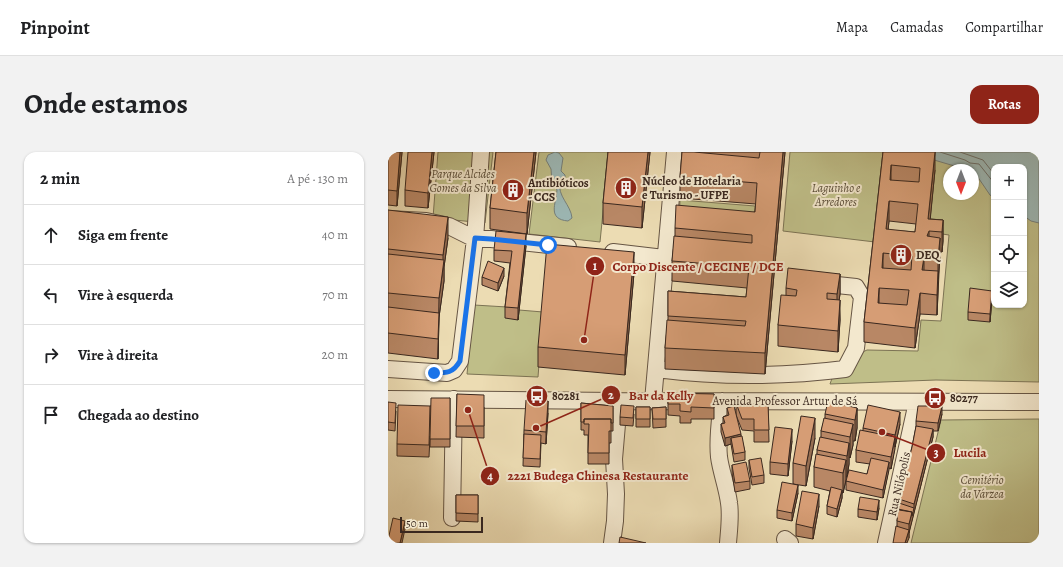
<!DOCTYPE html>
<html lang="pt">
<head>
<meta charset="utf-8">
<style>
	:root { --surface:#fff; --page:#f2f2f2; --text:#202124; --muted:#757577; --line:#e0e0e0; --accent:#8f2418 }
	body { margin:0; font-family:Alegreya,serif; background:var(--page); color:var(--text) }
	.controls { position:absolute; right:12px; top:12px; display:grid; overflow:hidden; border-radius:8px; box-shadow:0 1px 3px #0004 }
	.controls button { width:36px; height:36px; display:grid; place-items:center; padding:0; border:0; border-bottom:1px solid var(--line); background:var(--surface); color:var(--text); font:20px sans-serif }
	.compass { position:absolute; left:555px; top:12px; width:36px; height:36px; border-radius:50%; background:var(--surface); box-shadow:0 1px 3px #0004; rotate:180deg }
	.scale { position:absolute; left:12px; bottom:10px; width:83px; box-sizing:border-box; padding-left:4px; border:2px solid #3a281f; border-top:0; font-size:11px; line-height:14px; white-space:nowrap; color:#3a281f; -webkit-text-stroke:3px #f3e8ce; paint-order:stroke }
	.stop { position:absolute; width:12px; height:12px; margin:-9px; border:3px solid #1a73e8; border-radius:50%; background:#fff }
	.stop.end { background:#1a73e8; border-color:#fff; box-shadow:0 1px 4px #0008 }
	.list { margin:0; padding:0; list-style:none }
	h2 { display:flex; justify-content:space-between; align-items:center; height:52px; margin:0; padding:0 16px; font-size:17px }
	h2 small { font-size:13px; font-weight:400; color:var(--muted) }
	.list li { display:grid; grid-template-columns:26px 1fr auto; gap:12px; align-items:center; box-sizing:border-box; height:60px; padding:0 16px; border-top:1px solid var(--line) }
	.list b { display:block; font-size:15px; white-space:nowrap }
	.list em { font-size:13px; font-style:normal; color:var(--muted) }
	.icon { flex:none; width:22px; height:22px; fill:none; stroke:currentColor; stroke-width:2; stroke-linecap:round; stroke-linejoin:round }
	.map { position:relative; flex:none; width:651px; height:391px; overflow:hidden; border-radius:12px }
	header { display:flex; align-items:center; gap:24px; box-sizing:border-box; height:56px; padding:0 20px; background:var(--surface); border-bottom:1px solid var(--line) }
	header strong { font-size:19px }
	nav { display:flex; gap:22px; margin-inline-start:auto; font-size:14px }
	.intro { display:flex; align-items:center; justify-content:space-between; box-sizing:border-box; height:96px; padding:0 24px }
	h1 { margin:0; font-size:28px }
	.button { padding:10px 18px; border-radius:12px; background:var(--accent); color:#fff; font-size:14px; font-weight:700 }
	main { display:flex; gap:24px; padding:0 24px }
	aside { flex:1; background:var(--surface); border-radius:12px; box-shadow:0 1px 3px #0004 }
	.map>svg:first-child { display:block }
	.green { fill:#bfbe88; stroke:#7c7354; fill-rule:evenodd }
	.water { fill:#9db9b7; stroke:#757f7a }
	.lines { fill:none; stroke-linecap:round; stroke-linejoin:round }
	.shore { stroke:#6c706b; stroke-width:1 }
	.minor-casing { stroke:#654; stroke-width:18 }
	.minor { stroke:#f3e8ce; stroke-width:16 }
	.wall { fill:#b88765; stroke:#3a281f; fill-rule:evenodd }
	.shaded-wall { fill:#966e52; stroke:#3a281f }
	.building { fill:#d69d75; stroke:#3a281f; fill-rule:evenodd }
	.route { stroke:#1a73e8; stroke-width:5 }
	.labels { text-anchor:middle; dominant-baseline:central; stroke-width:4; stroke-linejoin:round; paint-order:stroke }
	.park-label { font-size:12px; font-style:italic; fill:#5b4e39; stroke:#f3e8ce }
	.poi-label { font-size:12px; font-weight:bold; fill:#3a281f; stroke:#f3e8ce; text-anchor:start }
	.street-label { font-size:12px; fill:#3a281f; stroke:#f3e8ce }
	.leader { fill:none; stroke:#8f2418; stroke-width:1.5 }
	.callout-dot { fill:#8f2418; stroke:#f3e8ce; stroke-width:1.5 }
	.mark-label { font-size:12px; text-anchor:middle; font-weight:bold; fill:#fff }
	.callout-label { font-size:13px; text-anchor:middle; font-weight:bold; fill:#8f2418; stroke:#f3e8ce; stroke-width:4; stroke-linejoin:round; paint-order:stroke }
</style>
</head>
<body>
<header>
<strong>Pinpoint</strong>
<nav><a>Mapa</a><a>Camadas</a><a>Compartilhar</a></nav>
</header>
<div class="intro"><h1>Onde estamos</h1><a class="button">Rotas</a></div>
<main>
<aside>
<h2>2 min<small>A pé · 130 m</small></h2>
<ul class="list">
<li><svg class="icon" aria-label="ahead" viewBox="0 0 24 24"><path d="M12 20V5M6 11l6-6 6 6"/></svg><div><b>Siga em frente</b></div><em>40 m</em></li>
<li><svg class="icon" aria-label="left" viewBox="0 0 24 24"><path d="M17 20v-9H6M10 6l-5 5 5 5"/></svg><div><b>Vire à esquerda</b></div><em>70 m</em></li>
<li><svg class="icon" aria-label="right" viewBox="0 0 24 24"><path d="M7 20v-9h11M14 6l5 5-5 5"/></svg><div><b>Vire à direita</b></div><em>20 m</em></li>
<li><svg class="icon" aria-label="arrive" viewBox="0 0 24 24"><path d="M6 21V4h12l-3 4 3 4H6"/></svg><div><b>Chegada ao destino</b></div></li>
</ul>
</aside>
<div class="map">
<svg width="651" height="391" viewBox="0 0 651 391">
	<rect width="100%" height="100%" fill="#ecdcb3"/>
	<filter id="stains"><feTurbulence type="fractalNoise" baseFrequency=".005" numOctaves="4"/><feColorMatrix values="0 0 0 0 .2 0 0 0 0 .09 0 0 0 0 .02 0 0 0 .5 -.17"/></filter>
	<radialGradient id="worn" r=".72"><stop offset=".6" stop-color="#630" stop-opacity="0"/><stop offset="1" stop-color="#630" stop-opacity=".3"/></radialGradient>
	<!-- green -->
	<path class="green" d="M50,0H105L97,71L45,66Z
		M151,0H221L212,90L141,82Z
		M402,0H651V230L548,228L442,232L449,212L479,198L530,199L533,168L553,169L561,83L541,80L496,13L487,90L395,79ZM606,15H636V153H606ZM561,18H585V42H561Z
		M292,48L367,54L365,79L291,73Z
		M86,153L119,155L130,168L131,158L155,160L150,225L79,222Z
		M651,267V391H523L553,268Z"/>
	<!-- water -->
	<path class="water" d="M167,0L171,1L175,6L173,19L177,23V26L172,30C169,44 183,53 184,66L180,69C159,67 168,52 169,38L164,30L163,17L158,8L160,3Z
		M519,0H651V71L643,69L636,64V15H606V46L602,43L585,18H580Z"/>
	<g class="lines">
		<!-- shore -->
		<path class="shore" d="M552,0L577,8L582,11L591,12L606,31
			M572,0L595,8L606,22"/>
		<!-- minor casing -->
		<g class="minor-casing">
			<path id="minor" d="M0,67L38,69L61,74L87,87H103L180,95
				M225,100L276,106
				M0,217L59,221L66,218L72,209L87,87L93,0
				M268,217C331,225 394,225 457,217L468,196L474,145L468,135L430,131
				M0,247L231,249L651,250
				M265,249L287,0
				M334,249C332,268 329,286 331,305C333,320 339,335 341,351C343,364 341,378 340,391
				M64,366L66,247
				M397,387L402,391
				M224,391L227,369L228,342L226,307L231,249
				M498,391L529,250"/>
		</g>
		<!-- minor -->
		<use href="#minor" class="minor"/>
	</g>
	<!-- wall -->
	<path class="wall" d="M0,0H14L9,54L0,53Z
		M46,0L40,56L17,54V38Z
		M108,0H148L139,82L102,77V56Z
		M220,0H262L254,76L215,72V51Z
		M294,0H397L377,222L277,217V196L280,168V139L358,145L359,136L284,129V109L287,84V76L367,60L368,52L292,46V25Z
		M495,0L547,18L542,67L555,68V89L554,100H552L549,163L532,162L527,196L476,190V170ZM501,69L528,72L527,80L500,78Z
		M0,58L60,86L56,115V129L51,165L50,207L0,201Z
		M138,94L130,168L117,166V155L122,111L106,109V98Z
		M246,121L237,223L150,215V195Z
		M452,122V142L451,148L452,168L450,200L390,194V173L398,143V136Z
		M116,124L110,139L94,133V125Z
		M604,147L602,170L580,168V160Z
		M280,241L326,242V267H303V271H292V264L280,263Z
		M69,242L96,255V286L68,285Z
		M62,246V295H42V284L41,305L9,304V292L42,254Z
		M0,250L8,259L7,279L0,278Z
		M193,251L225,254V279H223V291H221V312H200V283H196V278H193Z
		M348,251L380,252L381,290H366V279L354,278L348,263Z
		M248,255H262V275H248Z
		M278,255V275L265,276L264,256Z
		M339,256L353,284L357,300V308L346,310L343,292L337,294L333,280V272L335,271V265L339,263Z
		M469,256V276L467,289H465V293L462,306L461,305V312L459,325H458V328L455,341H454V346L449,365L439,362V354L442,339L426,335V315L429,302V298L433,285V279L437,266V262Z
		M160,261L158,292L153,291L152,315L135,314L136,278Z
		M246,262L245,274L232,273V265Z
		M554,262L550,279H545V285L521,380V386L509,374V369L511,358V347L524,295L528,275V269Z
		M512,272L507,295V294L503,317L501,316L495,346L458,338V329L479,322L482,312L468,310V298L475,279V276Z
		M427,286L418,334L405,332V311Z
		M404,289L400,324L382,322V310Z
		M361,308L376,323V331L364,333L361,316Z
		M344,313L362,329V337L347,340L344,321Z
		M410,341L404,369L389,366V358Z
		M68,343H90V370L68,369Z
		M431,354L425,387L408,384V372Z
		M491,356L489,368L470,365V357Z"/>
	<!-- shaded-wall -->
	<path class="shaded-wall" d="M12,0H14L9,54V39Z
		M44,0H46L40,56V41Z
		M146,0H148L139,82V61Z
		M260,0H262L254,76V55Z
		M395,0H397L377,222V201Z
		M547,0V18L541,80V99L539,84L540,67Z
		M503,13V34L502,28Z
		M501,49V69L498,98V77Z
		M60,65V86L56,115V129L51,165L50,207L51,146L55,116V103Z
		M555,68V89L554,100V80Z
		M138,82V94L130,168V156Z
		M552,86V107L550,127V106Z
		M246,100V121L237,223V203Z
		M495,101V121L494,136V116Z
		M536,105V125L534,118Z
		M116,116V124L110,139V131Z
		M550,119V139L549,163V143Z
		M452,122V142L449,162V142Z
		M491,136V156L490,151Z
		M604,139V147L602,170V162Z
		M532,141V162L527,196V176Z
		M452,148V168L450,200V179Z
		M160,249V261L158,292V280Z
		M554,254V262L550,279V271Z
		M469,256V276L467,289V268Z
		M512,260V272L507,295V283Z
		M427,266V286L418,334V314Z
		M465,272V293L462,306V285Z
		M404,277V289L400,324V312Z
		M545,277V285L521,381V372L524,360L526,356V352Z
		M353,282V290L343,286V292L337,294V286Z
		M507,285V297L503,317V305Z
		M461,291V312L459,325V304Z
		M458,308V328L455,341V321Z
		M501,310V318L495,346V338Z
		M410,333V341L404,369V361Z
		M454,338V346L449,365V357Z
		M431,342V354L425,387V376Z
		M491,348V356L489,368V360Z
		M17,369V377L14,391H12Z
		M521,378V386L519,391H517Z"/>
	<!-- building -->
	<path class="building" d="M0,0H12L9,39L0,38Z
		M20,0H44L40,41L17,38Z
		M108,0H146L139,61L102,56Z
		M220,0H260L254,55L215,51Z
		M294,0H306L371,6L372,0H395L377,201L277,196L279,168L357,174L358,169L280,164V139L358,145L361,115L284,109L286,84L364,91V83L287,76L288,53L367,60L369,31L292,25Z
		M495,0H547L540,67L555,68L554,80L541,79L539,84L552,86L550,106L536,105L534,118L550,119L549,143L532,141L527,176L476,170ZM503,13L532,16L531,30L502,28ZM501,49L530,52L527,80L498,77ZM495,101L524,104L523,118L494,116ZM491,136L521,138L519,153L490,151Z
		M0,58L60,65L55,103L0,97Z
		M108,79L138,82L130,156L117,155L124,99L106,98Z
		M159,92L246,100L237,203L150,195Z
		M0,102L56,108L51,146L0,141Z
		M100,109L116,116L110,131L94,125Z
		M400,116L452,122L449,142L439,141V147L452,148L450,179L390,173L393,143L408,144L409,138L398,136Z
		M582,136L604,139L602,162L580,160Z
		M0,155L51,161L50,187L0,181Z
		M280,241L326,242V256L303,255V260L292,259V252H280Z
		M69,242L96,243V274H68Z
		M43,246H62V287H42Z
		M138,248L160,249L158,280L136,278Z
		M440,249L469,256L467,268L437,262Z
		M0,250L8,251L7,271L0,270Z
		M193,251L225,254V271H223V267H196V270H193Z
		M348,251L380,252L381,278H366V267H354Z
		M10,253L42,254L41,293L9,292Z
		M233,253L246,254L245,266L232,265Z
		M480,253L512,260L507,283L475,276Z
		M346,254L353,282L337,286L333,272L337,271L335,265L341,263L339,256Z
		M530,254H554L550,271L528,269Z
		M248,255H262V267H248Z
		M278,255V267H265L264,256Z
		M413,264L427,266L418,314L405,311Z
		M436,266L465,272L462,285L433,279Z
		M196,267H223V279H221V301H200L201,272H196Z
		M528,274L545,277L526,352L511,347L524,295Z
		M387,275L404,277L400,312L382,310Z
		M472,278L507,285L503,305L468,298Z
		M136,282L153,283L152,307L135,306Z
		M354,284L357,300L346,302L343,286Z
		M432,285L461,291L459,304L429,298Z
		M428,302L458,308L455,321L426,315Z
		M373,306L376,323L364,325L361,308Z
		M483,306L501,310L495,338L458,329L461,318L479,322Z
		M358,310L362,329L347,331L344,313Z
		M394,330L410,333L404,361L389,358Z
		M443,335L454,338L449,357L439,354Z
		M414,339L431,342L425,376L408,372Z
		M68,343H90V362L68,361Z
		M472,345L491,348L489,360L470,357Z
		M511,351L526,356L524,364V360L511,358Z
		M510,357L524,360L521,372L509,369Z
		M5,366L17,369L12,391H0V388Z
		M508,374L521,378L517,391H505Z
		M232,385L258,391H231Z"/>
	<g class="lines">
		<!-- route -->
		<path class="route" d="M46,221C59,221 65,221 72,209L87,86L103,87L160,93"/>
	</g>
	<!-- icons -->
	<defs>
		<g id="building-disc" transform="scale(1.15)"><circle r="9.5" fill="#8f2418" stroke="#f3e8ce"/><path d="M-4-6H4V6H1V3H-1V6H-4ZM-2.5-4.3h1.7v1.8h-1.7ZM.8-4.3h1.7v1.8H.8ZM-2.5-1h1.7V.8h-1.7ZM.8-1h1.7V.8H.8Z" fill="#fff"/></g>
		<g id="bus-disc" transform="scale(1.15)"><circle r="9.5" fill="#8f2418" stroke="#f3e8ce"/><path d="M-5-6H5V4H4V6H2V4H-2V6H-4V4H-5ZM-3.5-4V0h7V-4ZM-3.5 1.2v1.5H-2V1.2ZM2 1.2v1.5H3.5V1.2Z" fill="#fff"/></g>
	</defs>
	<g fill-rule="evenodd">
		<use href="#building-disc" x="238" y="36"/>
		<use href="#building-disc" x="125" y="38"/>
		<use href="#building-disc" x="513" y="103"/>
		<use href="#bus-disc" x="149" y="244"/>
		<use href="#bus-disc" x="547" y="246"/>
	</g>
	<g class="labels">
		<!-- park labels -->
		<g class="park-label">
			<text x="75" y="22">Parque Alcides<tspan x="75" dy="14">Gomes da Silva</tspan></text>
			<text x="448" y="36">Laguinho e<tspan x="448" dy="14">Arredores</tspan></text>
			<text x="594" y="328">Cemitério<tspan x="594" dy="14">da Várzea</tspan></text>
		</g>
		<!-- poi labels -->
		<g class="poi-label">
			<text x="254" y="29">Núcleo de Hotelaria<tspan x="254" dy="14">e Turismo - UFPE</tspan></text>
			<text x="140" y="31">Antibióticos<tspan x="140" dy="14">- CCS</tspan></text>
			<text x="528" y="103">DEQ</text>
			<text x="164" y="244">80281</text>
			<text x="562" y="246">80277</text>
		</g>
		<!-- street labels -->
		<g class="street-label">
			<text x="397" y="249">Avenida Professor Artur de Sá</text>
			<text transform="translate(511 332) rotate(-77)">Rua Nilópolis</text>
		</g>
	</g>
	<!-- callouts -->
	<path class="leader" d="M196 188L207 114M148 276L223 243M494 280L548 301M80 258L102 324"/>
	<g class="callout-dot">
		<circle cx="196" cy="188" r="4"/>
		<circle cx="148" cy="276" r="4"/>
		<circle cx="494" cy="280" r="4"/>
		<circle cx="80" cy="258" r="4"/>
		<circle cx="207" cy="114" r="10"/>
		<circle cx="223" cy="243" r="10"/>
		<circle cx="548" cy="301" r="10"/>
		<circle cx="102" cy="324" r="10"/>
	</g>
	<g class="mark-label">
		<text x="207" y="118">1</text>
		<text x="223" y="247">2</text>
		<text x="548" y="305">3</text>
		<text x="102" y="328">4</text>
	</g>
	<g class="callout-label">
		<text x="310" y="119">Corpo Discente / CECINE / DCE</text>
		<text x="273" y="248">Bar da Kelly</text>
		<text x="582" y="305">Lucila</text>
		<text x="210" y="328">2221 Budega Chinesa Restaurante</text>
	</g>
	<rect width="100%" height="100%" filter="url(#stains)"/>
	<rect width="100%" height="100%" fill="url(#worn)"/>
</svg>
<div class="controls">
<button>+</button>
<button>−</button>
<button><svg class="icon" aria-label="locate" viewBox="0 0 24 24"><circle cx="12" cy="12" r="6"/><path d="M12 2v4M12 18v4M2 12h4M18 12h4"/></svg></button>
<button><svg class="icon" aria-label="layers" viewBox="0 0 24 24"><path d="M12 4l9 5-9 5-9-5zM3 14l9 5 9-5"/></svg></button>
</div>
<svg class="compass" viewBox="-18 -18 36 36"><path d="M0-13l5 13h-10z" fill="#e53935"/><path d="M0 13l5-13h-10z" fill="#757577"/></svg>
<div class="scale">50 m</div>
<div class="stop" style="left:160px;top:93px"></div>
<div class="stop end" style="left:46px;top:221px"></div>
</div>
</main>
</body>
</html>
